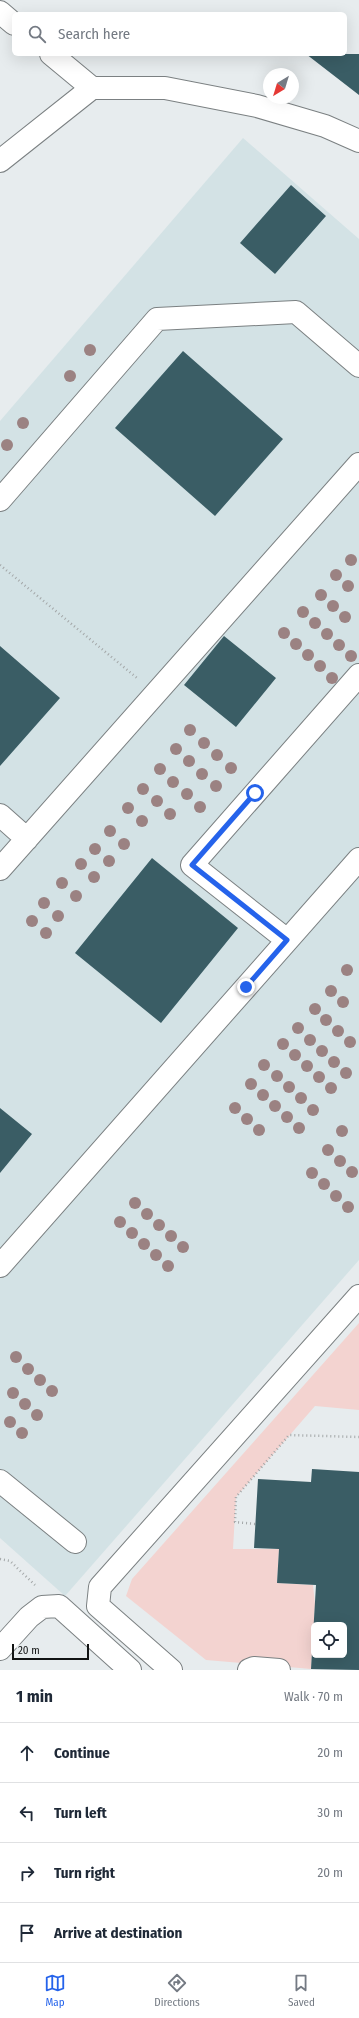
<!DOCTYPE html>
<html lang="en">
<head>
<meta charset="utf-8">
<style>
	:root { --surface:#fff; --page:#f2f2f3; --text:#1f2937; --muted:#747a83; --line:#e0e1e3; --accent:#2563eb }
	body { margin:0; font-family:"Fira Sans Condensed",sans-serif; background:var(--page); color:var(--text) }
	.controls { position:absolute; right:12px; bottom:12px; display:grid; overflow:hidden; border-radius:6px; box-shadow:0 4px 16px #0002 }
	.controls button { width:36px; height:36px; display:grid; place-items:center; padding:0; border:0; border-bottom:1px solid var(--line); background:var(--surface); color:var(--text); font:20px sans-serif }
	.compass { position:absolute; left:263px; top:68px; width:36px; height:36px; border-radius:50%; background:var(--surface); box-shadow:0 4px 16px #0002; rotate:218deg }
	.scale { position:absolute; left:12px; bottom:10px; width:77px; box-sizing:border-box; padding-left:4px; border:2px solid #121414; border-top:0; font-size:11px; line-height:14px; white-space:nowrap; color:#121414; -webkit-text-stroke:3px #e7ecee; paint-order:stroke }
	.stop { position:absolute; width:12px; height:12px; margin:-9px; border:3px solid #2563eb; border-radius:50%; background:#fff }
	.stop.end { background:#2563eb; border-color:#fff; box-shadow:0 1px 4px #0008 }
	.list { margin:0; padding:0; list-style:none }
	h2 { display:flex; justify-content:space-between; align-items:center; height:52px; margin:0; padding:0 16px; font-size:17px }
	h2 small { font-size:13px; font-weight:400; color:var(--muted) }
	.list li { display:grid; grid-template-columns:26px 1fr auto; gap:12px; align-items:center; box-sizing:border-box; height:60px; padding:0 16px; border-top:1px solid var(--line) }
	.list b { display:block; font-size:15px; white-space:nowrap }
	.list em { font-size:13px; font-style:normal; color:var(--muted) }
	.icon { flex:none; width:22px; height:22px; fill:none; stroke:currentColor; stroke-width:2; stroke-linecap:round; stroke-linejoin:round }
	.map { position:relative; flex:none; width:359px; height:1670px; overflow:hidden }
	.search { position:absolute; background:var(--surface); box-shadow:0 4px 16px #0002; left:12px; right:12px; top:12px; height:44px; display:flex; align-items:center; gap:10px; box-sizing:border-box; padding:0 14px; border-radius:6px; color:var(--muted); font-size:15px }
	.sheet { height:292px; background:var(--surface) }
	nav { display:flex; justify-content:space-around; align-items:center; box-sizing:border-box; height:56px; border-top:1px solid var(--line); background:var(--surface); font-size:11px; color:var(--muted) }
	nav a { display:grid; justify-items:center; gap:2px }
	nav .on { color:var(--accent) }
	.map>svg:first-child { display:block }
	.built { fill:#d3e2e5 }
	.green { fill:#f3d3d0 }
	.building { fill:#3a5d65; fill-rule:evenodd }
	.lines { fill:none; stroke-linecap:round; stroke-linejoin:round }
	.minor-casing { stroke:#7b8082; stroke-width:24 }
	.path { stroke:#a3a7a8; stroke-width:2.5; stroke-dasharray:1 3; stroke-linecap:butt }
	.minor { stroke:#fff; stroke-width:22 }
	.tree { fill:#9b8282 }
	.route { stroke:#2563eb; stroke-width:5 }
</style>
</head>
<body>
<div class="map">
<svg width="359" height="1670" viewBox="0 0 359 1670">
	<rect width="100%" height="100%" fill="#e7ecee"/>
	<!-- built -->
	<path class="built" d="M243,138L359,239V1260L65,1596L0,1538V421Z"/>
	<!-- green -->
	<path class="green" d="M359,1323V1410L315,1406L236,1497L233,1549H279L277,1583L313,1585L315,1604L311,1669L206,1660L126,1596L132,1579Z"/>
	<!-- building -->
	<path class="building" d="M306,54H359V95Z
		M291,185L326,216L275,274L240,243Z
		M183,351L283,439L215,516L115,428Z
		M224,636L276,678L236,727L184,685Z
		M0,646L60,698L0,766Z
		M152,858L238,928L161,1023L75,953Z
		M0,1108L32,1134L0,1173Z
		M312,1469L359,1472V1670L311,1669L316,1585L277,1583L279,1549L254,1548L258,1479L311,1482ZM314,1625H344V1655H314Z"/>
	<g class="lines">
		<!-- minor casing -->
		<g class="minor-casing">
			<path id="minor" d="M0,12L14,24
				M51,54L92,88H165L257,106L325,126L359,141
				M0,161L92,88
				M0,500L157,319L296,312L359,366
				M0,815L27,839
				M0,869L359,464
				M287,940L192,865L359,675
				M0,1266L359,859
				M0,1481L75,1542
				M0,1649L29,1617L42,1607L59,1606L130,1670
				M171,1670L98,1606L100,1587L359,1296
				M249,1670L254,1668L279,1670"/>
		</g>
		<!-- path -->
		<path class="path" d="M0,565L137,678
			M255,1524L235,1522L236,1497L289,1435L359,1437
			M0,1559L10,1561L35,1585"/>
		<!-- minor -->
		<use href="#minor" class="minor"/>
	</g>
	<!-- trees -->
	<g class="tree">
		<circle cx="90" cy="350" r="6"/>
		<circle cx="70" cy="376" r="6"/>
		<circle cx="23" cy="423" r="6"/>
		<circle cx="7" cy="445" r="6"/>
		<circle cx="351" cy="560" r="6"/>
		<circle cx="336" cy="575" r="6"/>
		<circle cx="348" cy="586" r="6"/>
		<circle cx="321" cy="595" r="6"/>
		<circle cx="333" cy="606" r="6"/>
		<circle cx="303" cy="612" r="6"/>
		<circle cx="345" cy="617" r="6"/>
		<circle cx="315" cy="623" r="6"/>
		<circle cx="284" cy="633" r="6"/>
		<circle cx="327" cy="634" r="6"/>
		<circle cx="296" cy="644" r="6"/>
		<circle cx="339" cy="645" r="6"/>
		<circle cx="308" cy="655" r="6"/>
		<circle cx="351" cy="656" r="6"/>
		<circle cx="320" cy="666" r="6"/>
		<circle cx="332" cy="678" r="6"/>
		<circle cx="190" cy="730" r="6"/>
		<circle cx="204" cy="743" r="6"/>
		<circle cx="176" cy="749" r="6"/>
		<circle cx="217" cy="755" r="6"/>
		<circle cx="189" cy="761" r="6"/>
		<circle cx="231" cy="768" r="6"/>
		<circle cx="160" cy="769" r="6"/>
		<circle cx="202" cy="774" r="6"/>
		<circle cx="173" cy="782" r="6"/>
		<circle cx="216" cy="786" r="6"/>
		<circle cx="143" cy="789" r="6"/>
		<circle cx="187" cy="794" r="6"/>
		<circle cx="157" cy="801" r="6"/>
		<circle cx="200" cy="807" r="6"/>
		<circle cx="128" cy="808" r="6"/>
		<circle cx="170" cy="814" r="6"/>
		<circle cx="142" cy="821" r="6"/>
		<circle cx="110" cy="831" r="6"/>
		<circle cx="124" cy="844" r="6"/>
		<circle cx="95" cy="849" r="6"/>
		<circle cx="109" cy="861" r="6"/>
		<circle cx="81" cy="864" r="6"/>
		<circle cx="94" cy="877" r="6"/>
		<circle cx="62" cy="883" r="6"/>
		<circle cx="76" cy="896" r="6"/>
		<circle cx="44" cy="903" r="6"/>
		<circle cx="58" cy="916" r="6"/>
		<circle cx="32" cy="921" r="6"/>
		<circle cx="46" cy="933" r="6"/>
		<circle cx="347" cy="970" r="6"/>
		<circle cx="331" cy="991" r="6"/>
		<circle cx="343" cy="1002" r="6"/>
		<circle cx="315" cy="1009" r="6"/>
		<circle cx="326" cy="1020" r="6"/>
		<circle cx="298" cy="1028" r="6"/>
		<circle cx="338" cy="1031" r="6"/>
		<circle cx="310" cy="1040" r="6"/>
		<circle cx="350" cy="1042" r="6"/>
		<circle cx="283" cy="1044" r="6"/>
		<circle cx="322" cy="1051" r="6"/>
		<circle cx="295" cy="1055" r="6"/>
		<circle cx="334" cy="1062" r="6"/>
		<circle cx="264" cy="1065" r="6"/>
		<circle cx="307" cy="1066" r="6"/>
		<circle cx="346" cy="1073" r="6"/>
		<circle cx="277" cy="1076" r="6"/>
		<circle cx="319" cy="1077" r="6"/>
		<circle cx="251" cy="1084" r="6"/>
		<circle cx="289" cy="1087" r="6"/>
		<circle cx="331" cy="1088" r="6"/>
		<circle cx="263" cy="1095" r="6"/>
		<circle cx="301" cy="1098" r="6"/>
		<circle cx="275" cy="1106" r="6"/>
		<circle cx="235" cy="1108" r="6"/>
		<circle cx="313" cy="1110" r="6"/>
		<circle cx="287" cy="1117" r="6"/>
		<circle cx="247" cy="1119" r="6"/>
		<circle cx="299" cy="1128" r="6"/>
		<circle cx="259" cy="1130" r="6"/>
		<circle cx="342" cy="1131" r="6"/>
		<circle cx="328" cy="1150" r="6"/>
		<circle cx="340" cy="1161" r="6"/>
		<circle cx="352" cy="1172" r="6"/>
		<circle cx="312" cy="1173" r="6"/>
		<circle cx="324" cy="1184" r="6"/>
		<circle cx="336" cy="1196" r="6"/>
		<circle cx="135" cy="1203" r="6"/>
		<circle cx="348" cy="1207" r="6"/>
		<circle cx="147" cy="1214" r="6"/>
		<circle cx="120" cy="1222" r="6"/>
		<circle cx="159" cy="1225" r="6"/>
		<circle cx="132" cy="1233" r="6"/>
		<circle cx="171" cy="1236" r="6"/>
		<circle cx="144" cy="1244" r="6"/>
		<circle cx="183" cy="1247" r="6"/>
		<circle cx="156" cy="1255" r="6"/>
		<circle cx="168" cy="1266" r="6"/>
		<circle cx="16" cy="1357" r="6"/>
		<circle cx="28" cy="1369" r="6"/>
		<circle cx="40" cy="1380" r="6"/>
		<circle cx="52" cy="1391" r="6"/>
		<circle cx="13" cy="1393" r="6"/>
		<circle cx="25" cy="1404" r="6"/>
		<circle cx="37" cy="1415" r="6"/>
		<circle cx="10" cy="1422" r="6"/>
		<circle cx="22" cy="1433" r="6"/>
	</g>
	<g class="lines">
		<!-- route -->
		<path class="route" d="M246,987L287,940L192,865L255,793"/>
	</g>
</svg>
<div class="controls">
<button><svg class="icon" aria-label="locate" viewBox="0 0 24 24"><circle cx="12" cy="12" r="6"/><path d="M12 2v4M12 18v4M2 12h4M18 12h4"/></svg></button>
</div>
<svg class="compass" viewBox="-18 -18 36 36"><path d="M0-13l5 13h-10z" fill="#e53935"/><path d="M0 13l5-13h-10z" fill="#747a83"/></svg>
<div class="scale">20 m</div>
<div class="stop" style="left:255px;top:793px"></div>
<div class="stop end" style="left:246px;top:987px"></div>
<div class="search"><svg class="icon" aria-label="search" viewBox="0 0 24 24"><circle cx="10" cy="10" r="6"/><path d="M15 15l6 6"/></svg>Search here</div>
</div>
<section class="sheet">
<h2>1 min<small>Walk · 70 m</small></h2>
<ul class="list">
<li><svg class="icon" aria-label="ahead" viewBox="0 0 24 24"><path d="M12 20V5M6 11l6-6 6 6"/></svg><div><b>Continue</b></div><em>20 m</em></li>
<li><svg class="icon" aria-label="left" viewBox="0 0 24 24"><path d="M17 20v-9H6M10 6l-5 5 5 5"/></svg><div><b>Turn left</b></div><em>30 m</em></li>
<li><svg class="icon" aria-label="right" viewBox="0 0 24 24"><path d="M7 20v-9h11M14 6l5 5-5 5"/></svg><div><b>Turn right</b></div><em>20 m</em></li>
<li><svg class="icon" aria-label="arrive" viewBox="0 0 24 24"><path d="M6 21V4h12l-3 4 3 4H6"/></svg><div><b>Arrive at destination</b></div></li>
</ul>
</section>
<nav>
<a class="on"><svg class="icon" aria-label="map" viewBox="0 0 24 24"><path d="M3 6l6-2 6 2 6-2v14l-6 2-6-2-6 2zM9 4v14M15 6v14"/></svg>Map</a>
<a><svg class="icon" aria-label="directions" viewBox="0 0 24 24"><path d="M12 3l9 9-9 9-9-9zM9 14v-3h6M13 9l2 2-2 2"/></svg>Directions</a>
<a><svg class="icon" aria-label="saved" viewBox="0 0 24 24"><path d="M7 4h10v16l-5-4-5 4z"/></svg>Saved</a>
</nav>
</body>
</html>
